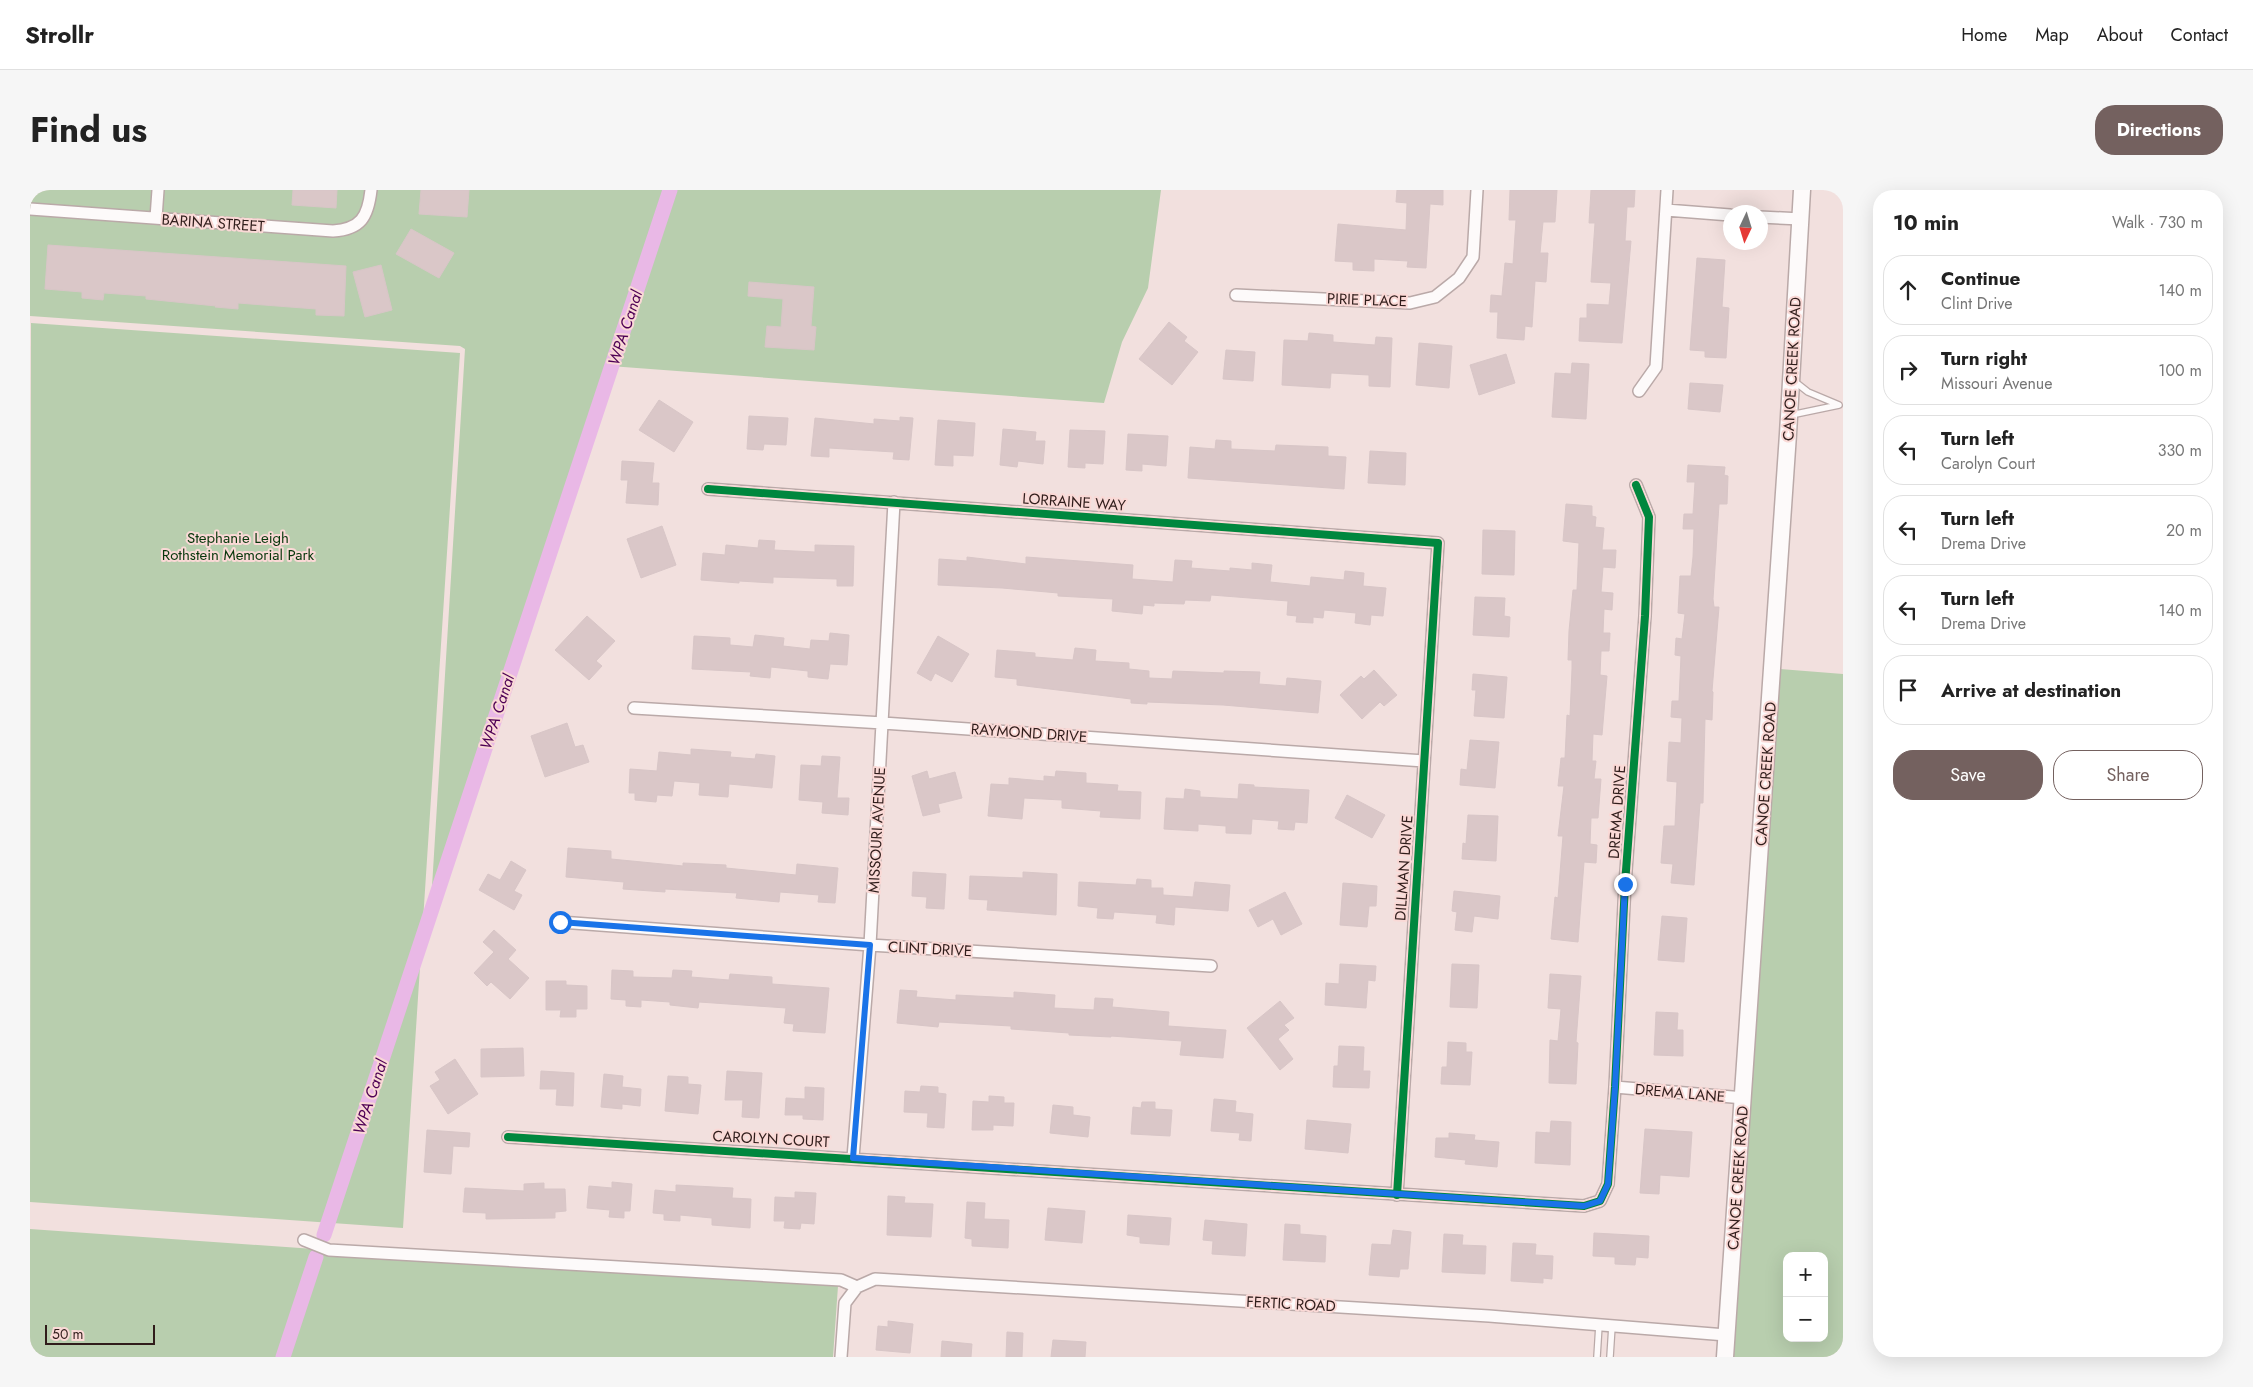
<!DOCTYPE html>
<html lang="en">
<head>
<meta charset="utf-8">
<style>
	:root { --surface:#fff; --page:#f6f6f6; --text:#222; --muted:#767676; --line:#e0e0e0; --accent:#74615f }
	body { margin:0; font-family:Jost,sans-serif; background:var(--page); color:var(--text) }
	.controls { position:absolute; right:15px; bottom:15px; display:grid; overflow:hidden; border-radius:10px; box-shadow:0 5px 20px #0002 }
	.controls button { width:45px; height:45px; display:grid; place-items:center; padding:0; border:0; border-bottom:1px solid var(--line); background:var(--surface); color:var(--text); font:25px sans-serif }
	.compass { position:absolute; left:1693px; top:15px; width:45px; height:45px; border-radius:50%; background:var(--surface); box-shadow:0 5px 20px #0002; rotate:184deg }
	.scale { position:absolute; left:15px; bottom:12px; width:110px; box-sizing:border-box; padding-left:5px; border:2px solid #301d1b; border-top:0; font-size:14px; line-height:18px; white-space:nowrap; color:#301d1b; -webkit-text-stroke:4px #fad9d6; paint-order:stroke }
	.stop { position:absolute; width:15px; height:15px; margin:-11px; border:4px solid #1a73e8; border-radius:50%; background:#fff }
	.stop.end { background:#1a73e8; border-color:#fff; box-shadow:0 1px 5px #0008 }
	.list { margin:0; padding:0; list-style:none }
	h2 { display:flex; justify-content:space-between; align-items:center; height:65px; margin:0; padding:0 20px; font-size:21px }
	h2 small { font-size:16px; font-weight:400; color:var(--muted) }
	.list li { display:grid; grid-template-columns:32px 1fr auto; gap:15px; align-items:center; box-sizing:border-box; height:70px; margin:0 10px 10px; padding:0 10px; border:1px solid var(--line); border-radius:20px }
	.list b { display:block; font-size:19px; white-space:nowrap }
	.list p { margin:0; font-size:16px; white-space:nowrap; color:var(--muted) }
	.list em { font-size:16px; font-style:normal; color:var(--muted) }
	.actions { display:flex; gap:10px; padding:15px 20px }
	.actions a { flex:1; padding:11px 0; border:1px solid var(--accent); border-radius:20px; text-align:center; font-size:18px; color:var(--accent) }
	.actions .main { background:var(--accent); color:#fff }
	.icon { flex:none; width:28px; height:28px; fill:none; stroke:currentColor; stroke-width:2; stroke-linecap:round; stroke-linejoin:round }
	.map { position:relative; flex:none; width:1813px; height:1167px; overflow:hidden; border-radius:20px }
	header { display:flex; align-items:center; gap:30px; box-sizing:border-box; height:70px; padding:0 25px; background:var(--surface); border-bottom:1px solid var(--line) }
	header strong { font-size:24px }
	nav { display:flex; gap:28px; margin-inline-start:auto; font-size:18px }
	.intro { display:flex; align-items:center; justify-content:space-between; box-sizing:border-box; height:120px; padding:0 30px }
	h1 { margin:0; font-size:35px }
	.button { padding:12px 22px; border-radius:20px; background:var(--accent); color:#fff; font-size:18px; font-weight:700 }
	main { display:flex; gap:30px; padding:0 30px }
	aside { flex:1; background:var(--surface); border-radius:20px; box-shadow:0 5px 20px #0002 }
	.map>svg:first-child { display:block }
	.green { fill:#b8ceae; fill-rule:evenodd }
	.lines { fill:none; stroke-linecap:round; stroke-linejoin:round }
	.canal { stroke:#e9b8e6; stroke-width:15 }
	.building { fill:#dac7c8; stroke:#d8c6c7 }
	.lane-casing { stroke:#baa9a8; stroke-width:8 }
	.street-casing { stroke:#baa9a8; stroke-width:14 }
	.secondary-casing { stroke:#baa9a8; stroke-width:19 }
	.lane { stroke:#fdfafa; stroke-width:5.5 }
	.street { stroke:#fdfafa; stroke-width:11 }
	.secondary { stroke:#fdfafa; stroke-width:16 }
	.cycleway-casing { stroke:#fad9d6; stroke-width:11 }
	.cycleway { stroke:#00873e; stroke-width:8 }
	.route { stroke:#1a73e8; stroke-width:6 }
	.labels { text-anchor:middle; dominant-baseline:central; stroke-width:4; stroke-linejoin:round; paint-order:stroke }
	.street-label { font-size:15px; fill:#301d1b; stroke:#fad9d6 }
	.park-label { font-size:15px; fill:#07370b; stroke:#fad9d6 }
	.water-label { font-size:16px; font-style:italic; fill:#4e0055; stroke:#fad9d6 }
</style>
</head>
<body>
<header>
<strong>Strollr</strong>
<nav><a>Home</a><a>Map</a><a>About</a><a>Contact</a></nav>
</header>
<div class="intro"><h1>Find us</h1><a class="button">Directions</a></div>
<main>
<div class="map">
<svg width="1813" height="1167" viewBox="0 0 1813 1167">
	<rect width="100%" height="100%" fill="#f2e0de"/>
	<!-- green -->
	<path class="green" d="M0,0H1131L1118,98L1092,152L1074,213L580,176L401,713L435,159L430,156L0,126Z
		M1,133L430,163L373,1038L0,1012Z
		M1750,479L1813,484V1167H1703ZM1757,1066H1794V1148H1757Z
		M0,1039L808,1096L803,1167H0Z"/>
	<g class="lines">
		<!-- canal -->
		<path class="canal" d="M294,1045L640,0
			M253,1167L286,1067"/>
	</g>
	<!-- building -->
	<path class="building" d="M263,0H307L306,18L262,15Z
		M391,0H439L437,27L389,24Z
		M1367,0H1413V15L1400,14L1396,78L1377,77L1378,71L1344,69V81L1323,80V72L1305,71L1308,34L1376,40L1377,13L1366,12Z
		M1480,0H1527L1525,32H1513L1510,63H1518L1516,92L1505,91L1502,137L1495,136L1494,150L1467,148L1468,122H1460L1461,105L1472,106L1475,73L1483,74L1486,30H1479Z
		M1561,0H1605L1604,17H1597L1595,51H1601L1592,153L1549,151L1550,128H1557V114L1579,115L1581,93L1561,92L1565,33H1559Z
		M381,39L424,63L409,88L366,64Z
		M18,55L316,76L314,126L286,125V119L208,113V119L185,117L186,116L116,109V106L74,103L73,110L52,108V102L15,99Z
		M1667,68L1695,70L1692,117L1699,118L1696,168L1675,167V161L1660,160Z
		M351,75L362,120L335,127L323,82Z
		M719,92L784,97L781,136L786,137L784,160L735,157L737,136L751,137L753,109L718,106Z
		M1139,132L1157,147L1154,151L1168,162L1142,195L1109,169Z
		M1279,143L1303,145V152L1345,155L1346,147L1362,148L1360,197L1339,196V185L1301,183L1300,198L1252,195L1254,150L1278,151Z
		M1389,153L1422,156L1419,198L1386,195Z
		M1196,160L1225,162L1223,191L1193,189Z
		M1476,164L1485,193L1449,205L1440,175Z
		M1542,173L1559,174L1556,229L1522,227L1525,183L1541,184Z
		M1660,193L1693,195L1690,222L1658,219Z
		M629,210L663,232L644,262L609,240Z
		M719,226L758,228L756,255L734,254L733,260L717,259Z
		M870,227L883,228L879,270L863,269L864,262L799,258V267L781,266L785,228L844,234V229L870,231Z
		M908,230L945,233L943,266L923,265V276L905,275Z
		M973,239L1006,242L1005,251H1015L1013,274L988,271L987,277L970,275Z
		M1040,240L1075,241L1073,274L1055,273V278L1038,277Z
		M1098,244L1138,246L1136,276L1112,274V281L1096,280Z
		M1186,250L1201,251V259L1245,261L1246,255L1298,257V266L1316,267L1314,299L1158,288L1160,257L1185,259Z
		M1340,261L1376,263L1375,295L1338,293Z
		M592,271L624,273L622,293H629L628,315L596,313L598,290H591Z
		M1658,275L1695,277L1694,285L1698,286L1697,314H1689L1683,409L1684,417H1689L1682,501L1683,502L1682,530L1675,529L1673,613H1670L1664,695L1641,693L1643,674L1631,673L1634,636H1645L1647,592L1637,591L1639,552L1651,553L1652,528L1641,527L1642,511H1649L1651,466L1645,465L1646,448L1652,449L1655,424L1648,423L1650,386H1661L1663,367L1664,339H1653L1654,324H1663L1665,292H1657Z
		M1536,314L1562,316V326L1566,327L1565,337L1574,338L1572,360H1586L1585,378L1573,377L1571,402L1583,403L1582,420L1574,419L1573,443H1580L1579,461H1571L1570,485L1577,486L1572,545L1563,544L1562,571H1566L1564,589H1571L1568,628H1561L1560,654L1567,655L1566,673L1554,672L1548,752L1521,749L1525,707L1528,708L1533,646H1528L1534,596H1528L1531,568H1535L1537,525L1540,526L1542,479V470H1538L1539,441L1543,400H1547L1549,353L1533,351Z
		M632,336L646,375L611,388L597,349Z
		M1453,340L1485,341L1484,385L1452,384Z
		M729,350L745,351L744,360L785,362V355L824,356L823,396H807V389L743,387V393L709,391V393L671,390L673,363L695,365L696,355L728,358Z
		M937,367L996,374V367L1103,375L1102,389L1143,392L1145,370L1162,371L1161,378L1200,381V378L1222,380V373L1242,375L1240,392L1280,396L1281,387L1314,390L1315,381L1334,383L1333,396L1356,398L1353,426L1341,425L1340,435L1325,433L1326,423L1294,420L1293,428L1283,427V433L1266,432L1267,426L1257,425L1258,411L1181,405L1180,411L1155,410L1154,414L1124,413V416L1113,415L1112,424L1082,421L1083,409L1028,406V403L972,398L908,395L909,369L937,371Z
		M1445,407L1475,408L1474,426L1480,427L1479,447L1443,445Z
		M557,426L585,451L566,471L572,476L559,490L525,460Z
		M800,443L819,445L817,475L800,474L798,489L778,487V481L741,477L740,488L720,486L721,482L662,479L664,446L700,448V455L723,457L725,445L754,448L753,456L780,459L781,450L799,451Z
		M908,446L939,464L922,492L905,483L901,491L887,483Z
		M1045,458L1066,460L1065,471L1099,473V479L1119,481V488L1142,489L1143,481L1194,483V481L1230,482L1229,494L1256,496L1257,488L1291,491L1288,523L1193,515L1117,512V514L1101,513V509L987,495V489L965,487L967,460L1005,463V467L1043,470Z
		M1344,480L1367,505L1354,516L1350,512L1332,529L1310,505L1331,486L1334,489Z
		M1443,484L1477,487L1474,528L1444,526L1446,500H1442Z
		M537,533L545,557L553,555L559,572L515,587L501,546Z
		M1440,550L1469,552L1465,598L1430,595L1431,579L1437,580Z
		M661,559L701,562L700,567L725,569L726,564L745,566L742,598L699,594L698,607L669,605L670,593L644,591L642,606L627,605L626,612L605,610V603H599L600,579L627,581L629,562L661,565Z
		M792,566L810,567L807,608H819L818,625L792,623L793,612L769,610L771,575L791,576Z
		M897,581L899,589L925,582L932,608L908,614L910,622L893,626L882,586Z
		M1026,581L1056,583V593L1088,595L1087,601L1111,602L1110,629L1070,627L1071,621L1032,618V610L994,608L992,629L958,626L961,594L979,595V588L1014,591V586L1025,587Z
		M1209,594L1224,595V597L1279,600L1277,633L1265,632L1264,640L1248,639L1249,631L1222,629L1221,644L1196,643V636L1168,634V641L1134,639L1136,608L1154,609L1155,599L1170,601V607L1208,609Z
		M1317,605L1355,625L1342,648L1305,628Z
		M1438,625L1468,626L1466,671L1432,669L1433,653L1436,654Z
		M538,658L581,661V669L653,676V673L696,675V678L766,685L767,674L808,678L805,713L788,712L789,705L750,702L749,712L706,708L707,703L635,699V702L593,699L594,692L536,687Z
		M481,671L496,680L484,701L492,705L484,720L449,700L458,684L470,690Z
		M883,682L916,684L914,719L896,718L897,707L882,706Z
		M993,682L1027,684L1026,725L957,720L958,710L939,709L940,686L993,688Z
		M1107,689L1121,690V698H1133V705L1163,707L1165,692L1200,695L1198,721L1145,717L1144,735L1126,733L1127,725L1084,722L1083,729L1067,728L1068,718L1048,716L1049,692L1106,695Z
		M1313,693L1347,696L1346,716H1339L1337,737L1310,735Z
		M1424,701L1470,706L1468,729L1444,726L1442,742L1425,740L1427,722L1422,721Z
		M1255,702L1272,734L1251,745L1243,729L1228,737L1219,720Z
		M1632,726L1657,728L1654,772L1628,770Z
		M464,740L486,760L478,769L499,788L480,809L461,792L457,796L444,783L464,762L453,752Z
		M1310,774L1346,776L1345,791L1338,790L1336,818L1295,815L1296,793L1309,794Z
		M1422,774L1449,775L1447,818L1420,817Z
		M582,780L603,781V787L642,788L643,780L662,781L661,787L699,790L700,784L742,787V794L799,798L795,843L763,841L764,834L754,833L756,818L669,812L668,818L640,815V812L611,810V817L596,816V810L581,809Z
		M1520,784L1551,786L1546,852L1548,853L1546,894L1519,893L1520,850L1528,851L1531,819L1518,818Z
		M516,791H536V795L557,796V819H546V827H530L531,820H516Z
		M870,800L887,801L886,807L926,810V805L984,808V802L1025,805L1024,818L1064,820L1065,808L1083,809L1082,817L1139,822L1138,836L1196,840L1193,868L1150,865L1152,851L1081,846V847L1039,845V843L981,839V836L909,832L908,837L867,833Z
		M1250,811L1264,828L1254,835L1259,840L1248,849L1263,869L1250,880L1217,838Z
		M1626,822L1648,823L1647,840H1653V866L1624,865Z
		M1418,852L1436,853V862H1442L1440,895L1411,894L1412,877H1417Z
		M1309,856L1334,857L1333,881H1340L1339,898L1303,897L1304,876H1308Z
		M493,858L494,886L451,887V859Z
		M425,869L448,904L418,924L400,896L410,890L405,882Z
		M511,881L544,883L543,916L526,915L527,899H510Z
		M697,881L732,883L729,928L712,927L713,910H695Z
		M574,884L593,886L592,897L611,899L610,916L592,914V919L571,917Z
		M638,886L658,887V894L671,895L668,924L635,921Z
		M891,896L908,897V903L916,904L914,938L897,937L898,923L874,922L875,901L890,902Z
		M775,897L794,898L793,930L773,929V925H755L756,908L775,909Z
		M959,906L974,907V913H984L983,936L963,935V940H942L943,911L959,912Z
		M1184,909L1206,911L1205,922L1223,924L1221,951L1209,950L1210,943L1181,941Z
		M1112,912H1125V919L1142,920L1140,946L1101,944L1103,917L1111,918Z
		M1023,915L1043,917V925L1060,927L1058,947L1020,943Z
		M1277,930L1321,934L1318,963L1275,959Z
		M1521,931L1541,932L1540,975L1505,973L1506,942L1520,943Z
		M1615,939L1662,942L1659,987L1630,985L1629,1004L1610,1003Z
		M397,940L440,943L439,957L423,956L421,984L394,982Z
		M1419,943L1445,945L1444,950L1469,952L1467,977L1435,974L1436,970L1405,967L1406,948H1419Z
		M582,992L602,994L600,1021H594V1028L579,1027L580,1020L557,1018L559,996L582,998Z
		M514,993V999H535L536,1021L525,1022V1028L456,1029V1023L433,1022L435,998L494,1001V994Z
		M646,995L703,998L702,1008L721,1009L720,1038L682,1035V1028L650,1025V1031L634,1030V1024L623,1023L625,1000L646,1002Z
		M765,1002L786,1003L784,1034L771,1033L770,1039L754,1038L755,1031H744L745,1007L765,1008Z
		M858,1006L875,1007L874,1013L903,1014L901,1047L857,1045Z
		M937,1012L955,1013L954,1029L979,1030L978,1058L942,1056V1049L935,1048Z
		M1018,1018L1055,1021L1052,1053L1015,1050Z
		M1098,1025L1141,1028L1139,1055L1110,1053V1047L1097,1045Z
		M1175,1030L1217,1034L1215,1066L1182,1064L1183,1051L1173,1050Z
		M1255,1034L1270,1035V1044L1296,1046L1295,1072L1253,1070Z
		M1363,1040L1381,1042L1378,1079H1370L1369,1087L1339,1085L1342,1054L1361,1055Z
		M1564,1043L1619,1046L1618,1068L1606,1067L1605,1075L1585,1074V1067L1563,1066Z
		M1414,1044L1433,1045L1432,1055L1456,1056L1455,1084L1412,1082Z
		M1483,1053L1506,1054L1505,1065L1523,1066L1522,1089L1513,1088V1093L1481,1091Z
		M858,1131L883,1134L880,1163L846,1160L848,1136L858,1137Z
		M977,1142L993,1143L992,1167H976Z
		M1023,1150L1056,1152L1055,1167H1021Z
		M912,1151L942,1154L941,1167H911Z"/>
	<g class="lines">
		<!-- lane casing -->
		<g class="lane-casing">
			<path id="lane" d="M1761,225L1809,215L1778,202L1764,191
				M1567,1167L1569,1135
				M1580,1167L1582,1136"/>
		</g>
		<!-- street casing -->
		<g class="street-casing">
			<path id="street" d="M0,19L303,41C331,39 338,27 341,0
				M1636,20L1700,25
				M1730,27L1771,29
				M126,28L128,0
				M1206,105L1380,113L1405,107L1429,88L1443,67L1447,0
				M1609,201L1626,177L1637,0
				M678,299L1408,353L1367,1005
				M604,518L853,533L1394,571
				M530,732L840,755L1181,776
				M1585,897L1714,908
				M478,947L1554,1016L1570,1011L1578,994L1585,897L1595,694L1615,426L1619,327L1606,295
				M823,968L840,755L864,312
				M274,1050L299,1060L811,1090L827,1097
				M827,1097L845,1089L1459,1126L1696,1145
				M811,1167L815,1113L827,1097"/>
		</g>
		<!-- secondary casing -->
		<g class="secondary-casing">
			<path id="secondary" d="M1695,1167L1758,244L1772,0"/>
		</g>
		<!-- lane -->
		<use href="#lane" class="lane"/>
		<!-- street -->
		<use href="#street" class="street"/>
		<!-- secondary -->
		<use href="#secondary" class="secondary"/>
		<!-- cycleway casing -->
		<g class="cycleway-casing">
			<path id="cycleway" d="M678,299L1408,353L1367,1005
				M478,947L1554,1016L1570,1011L1578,994L1585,897L1595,694L1615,426L1619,327L1606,295"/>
		</g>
		<!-- cycleway -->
		<use href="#cycleway" class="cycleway"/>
	</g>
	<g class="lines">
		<!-- route -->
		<path class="route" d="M530,732L840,755L823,968L1554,1016L1570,1011L1578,994L1585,898L1595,694"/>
	</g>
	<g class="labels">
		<!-- street labels -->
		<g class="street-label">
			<text transform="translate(183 33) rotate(4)">BARINA STREET</text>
			<text transform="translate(1337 110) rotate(2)">PIRIE PLACE</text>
			<text transform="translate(1762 179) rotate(-87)">CANOE CREEK ROAD</text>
			<text transform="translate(1044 312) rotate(4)">LORRAINE WAY</text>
			<text transform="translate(999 543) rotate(4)">RAYMOND DRIVE</text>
			<text transform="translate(1736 584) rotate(-86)">CANOE CREEK ROAD</text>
			<text transform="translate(1587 622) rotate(-86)">DREMA DRIVE</text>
			<text transform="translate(847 640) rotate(-87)">MISSOURI AVENUE</text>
			<text transform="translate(1374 678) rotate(-86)">DILLMAN DRIVE</text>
			<text transform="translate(900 759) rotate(3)">CLINT DRIVE</text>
			<text transform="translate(1650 903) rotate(5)">DREMA LANE</text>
			<text transform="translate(741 949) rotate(3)">CAROLYN COURT</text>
			<text transform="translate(1708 988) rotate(-86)">CANOE CREEK ROAD</text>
			<text transform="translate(1261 1114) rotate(3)">FERTIC ROAD</text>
		</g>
		<!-- park labels -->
		<g class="park-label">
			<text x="208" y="348">Stephanie Leigh<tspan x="208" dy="17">Rothstein Memorial Park</tspan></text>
		</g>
		<!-- water labels -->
		<g class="water-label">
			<text transform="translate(595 138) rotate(-72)">WPA Canal</text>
			<text transform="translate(467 522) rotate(-72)">WPA Canal</text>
			<text transform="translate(340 907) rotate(-72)">WPA Canal</text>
		</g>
	</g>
</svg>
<div class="controls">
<button>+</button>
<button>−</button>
</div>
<svg class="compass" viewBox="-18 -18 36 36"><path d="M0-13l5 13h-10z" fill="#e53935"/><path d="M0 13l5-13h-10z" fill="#767676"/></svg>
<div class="scale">50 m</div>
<div class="stop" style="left:530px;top:732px"></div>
<div class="stop end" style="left:1595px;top:694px"></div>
</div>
<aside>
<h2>10 min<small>Walk · 730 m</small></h2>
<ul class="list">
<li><svg class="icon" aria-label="ahead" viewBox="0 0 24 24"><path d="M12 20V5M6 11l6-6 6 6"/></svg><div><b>Continue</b><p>Clint Drive</p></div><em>140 m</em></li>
<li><svg class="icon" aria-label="right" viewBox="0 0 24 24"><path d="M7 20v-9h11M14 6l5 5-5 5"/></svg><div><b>Turn right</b><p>Missouri Avenue</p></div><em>100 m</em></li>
<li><svg class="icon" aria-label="left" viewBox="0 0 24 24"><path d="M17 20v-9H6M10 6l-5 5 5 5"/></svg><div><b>Turn left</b><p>Carolyn Court</p></div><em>330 m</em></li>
<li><svg class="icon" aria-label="left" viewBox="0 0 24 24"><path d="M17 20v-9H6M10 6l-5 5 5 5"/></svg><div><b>Turn left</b><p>Drema Drive</p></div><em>20 m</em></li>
<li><svg class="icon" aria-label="left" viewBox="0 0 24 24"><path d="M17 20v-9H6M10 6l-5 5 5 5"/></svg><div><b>Turn left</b><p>Drema Drive</p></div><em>140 m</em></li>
<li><svg class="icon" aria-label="arrive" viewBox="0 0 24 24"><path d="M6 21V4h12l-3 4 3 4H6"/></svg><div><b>Arrive at destination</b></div></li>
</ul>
<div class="actions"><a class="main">Save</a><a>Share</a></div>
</aside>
</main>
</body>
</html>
